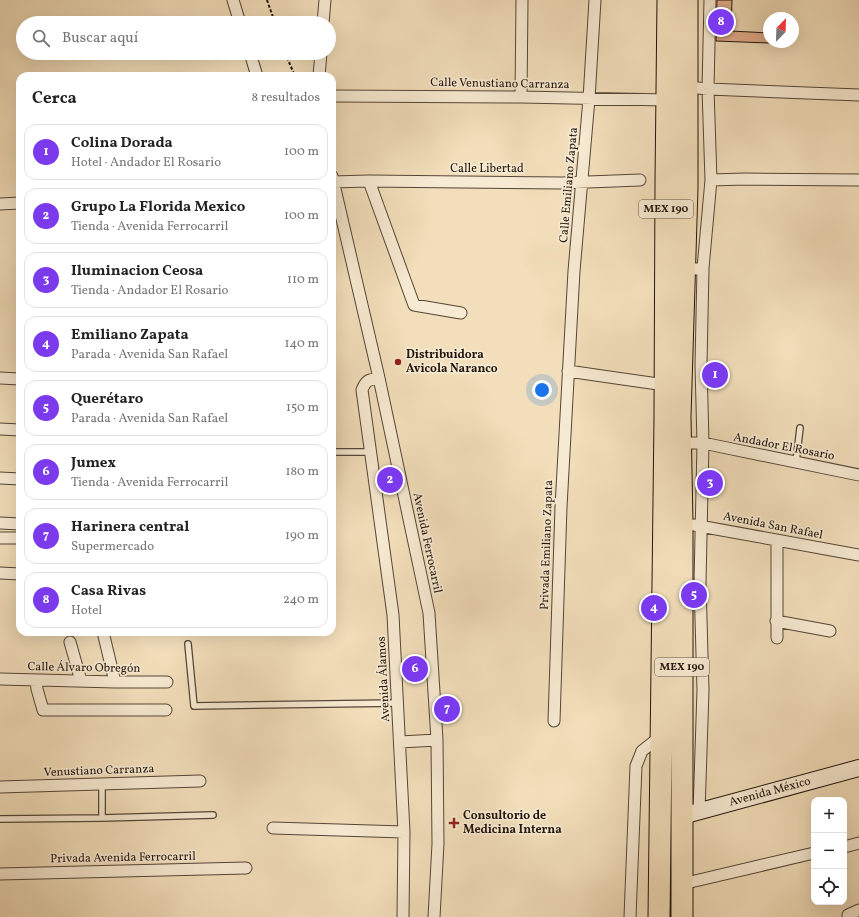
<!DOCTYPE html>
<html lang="es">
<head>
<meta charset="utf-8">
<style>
	:root { --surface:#fff; --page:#f6f6f6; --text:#222; --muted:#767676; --line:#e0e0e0; --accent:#7c3aed }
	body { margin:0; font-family:Vollkorn,serif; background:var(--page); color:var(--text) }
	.controls { position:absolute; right:12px; bottom:12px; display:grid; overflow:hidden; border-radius:8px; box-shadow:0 4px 16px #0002 }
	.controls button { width:36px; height:36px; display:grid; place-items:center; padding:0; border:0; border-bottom:1px solid var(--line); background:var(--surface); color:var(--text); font:20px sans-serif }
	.compass { position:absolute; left:763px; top:12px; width:36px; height:36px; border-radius:50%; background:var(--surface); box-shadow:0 4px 16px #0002; rotate:23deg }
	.you { position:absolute; left:542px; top:390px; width:14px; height:14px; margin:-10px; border:3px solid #fff; border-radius:50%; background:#1a73e8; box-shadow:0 0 0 6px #1a73e833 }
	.badge { display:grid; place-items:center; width:26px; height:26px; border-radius:50%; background:var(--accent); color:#fff; font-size:13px; font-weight:700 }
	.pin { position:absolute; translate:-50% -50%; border:2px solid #fff; box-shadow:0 1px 4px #0006 }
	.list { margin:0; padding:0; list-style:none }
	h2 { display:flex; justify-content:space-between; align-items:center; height:52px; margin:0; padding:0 16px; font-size:17px }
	h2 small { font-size:13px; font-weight:400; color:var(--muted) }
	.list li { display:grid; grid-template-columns:26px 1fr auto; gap:12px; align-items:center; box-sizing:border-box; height:56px; margin:0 8px 8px; padding:0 8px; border:1px solid var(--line); border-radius:12px }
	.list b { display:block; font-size:15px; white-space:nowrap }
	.list p { margin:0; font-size:13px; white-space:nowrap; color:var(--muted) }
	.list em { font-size:13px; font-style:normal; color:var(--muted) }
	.icon { flex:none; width:22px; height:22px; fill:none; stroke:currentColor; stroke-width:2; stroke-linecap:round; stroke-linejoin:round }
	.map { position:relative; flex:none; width:859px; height:917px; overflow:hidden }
	.search { position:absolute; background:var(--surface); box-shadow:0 4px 16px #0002; left:16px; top:16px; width:320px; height:44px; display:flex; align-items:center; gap:10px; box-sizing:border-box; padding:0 14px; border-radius:22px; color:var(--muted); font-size:15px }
	.panel { position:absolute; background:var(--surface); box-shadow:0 4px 16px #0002; left:16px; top:72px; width:320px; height:564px; border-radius:12px }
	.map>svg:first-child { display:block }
	.building { fill:#e7b08f; stroke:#20140b }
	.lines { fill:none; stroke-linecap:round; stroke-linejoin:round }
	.lane-casing { stroke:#544637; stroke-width:8 }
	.street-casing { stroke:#544637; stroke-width:13 }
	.secondary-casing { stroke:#20140b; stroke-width:18 }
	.highway-casing { stroke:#20140b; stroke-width:23 }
	.path { stroke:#20140b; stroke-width:2; stroke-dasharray:3 2; stroke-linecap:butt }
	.lane { stroke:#f7ead2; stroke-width:5.5 }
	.street { stroke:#f7ead2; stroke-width:11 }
	.secondary { stroke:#f7ead2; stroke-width:16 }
	.highway { stroke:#f2deba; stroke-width:21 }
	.poi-dot { fill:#8f2418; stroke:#f7ead2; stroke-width:1.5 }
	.labels { text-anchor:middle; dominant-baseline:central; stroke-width:3.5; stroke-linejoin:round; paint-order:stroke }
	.shield { fill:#f7ead2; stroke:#605447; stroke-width:1 }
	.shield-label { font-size:11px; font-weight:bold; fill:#20140b }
	.street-label { font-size:12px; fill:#20140b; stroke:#f7ead2 }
	.poi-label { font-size:12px; font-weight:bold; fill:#20140b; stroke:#f7ead2; text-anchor:start }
</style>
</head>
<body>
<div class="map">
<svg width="859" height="917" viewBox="0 0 859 917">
	<rect width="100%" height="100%" fill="#f2deba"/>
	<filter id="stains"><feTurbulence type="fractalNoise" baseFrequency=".005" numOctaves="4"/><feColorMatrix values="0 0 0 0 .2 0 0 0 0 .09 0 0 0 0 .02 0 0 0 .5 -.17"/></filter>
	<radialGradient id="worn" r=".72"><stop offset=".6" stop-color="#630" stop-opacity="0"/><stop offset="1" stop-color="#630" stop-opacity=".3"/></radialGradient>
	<!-- building -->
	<path class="building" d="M717,0H732L731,31L769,33V43L716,41Z"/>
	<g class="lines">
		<!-- lane casing -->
		<g class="lane-casing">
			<path id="lane" d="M332,452H370
				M796,462L800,428
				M188,644L194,706L398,703
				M102,784V818
				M1,819L102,818L213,815"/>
		</g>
		<!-- street casing -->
		<g class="street-casing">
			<path id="street" d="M233,0L240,23
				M323,23L325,0
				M250,53L257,76
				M319,76L321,53
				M687,87L708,89L859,95
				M332,96L521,97L667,100
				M521,97L522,0
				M332,176L379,378L429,613L437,740L438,844L434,917
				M711,180L745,179L859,180
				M369,181L414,305L461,313
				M332,182L369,181L562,183L640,180
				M0,204L20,203
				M696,269L703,268L711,180L708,89L710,0
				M568,371L616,378L665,385
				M0,378L20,379
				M379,378C368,380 366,380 362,390L393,615L404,832L403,917
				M0,429L20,430
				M680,443H703L859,475
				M0,478L20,479
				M0,523L20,524
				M694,525L859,555
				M0,538H20
				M777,540V638
				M0,573L20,574
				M776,621L830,631
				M103,632L115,682
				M70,642L81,681
				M0,679L115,682H167
				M36,680L37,689L43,710H166
				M554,721L561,507L574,271L589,99L595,0
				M400,742L437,740
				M0,787L200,781
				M699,812L703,690L700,583L703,443L701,365L703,268
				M273,828L404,832
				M844,847L859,843
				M0,874L246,868
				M682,884L814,853
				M848,915L859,910
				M630,917L636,766L642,751L661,736"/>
		</g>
		<!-- secondary casing -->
		<g class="secondary-casing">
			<path id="secondary" d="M682,816L859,768"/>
		</g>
		<!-- highway casing -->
		<g class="highway-casing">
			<path id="highway" d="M659,917L665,417L666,182L668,0
				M682,917V523L680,417L687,188V0"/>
		</g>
		<!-- path -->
		<path class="path" d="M267,0L275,23
			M285,53L295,76"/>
		<!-- lane -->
		<use href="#lane" class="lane"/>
		<!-- street -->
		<use href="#street" class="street"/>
		<!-- secondary -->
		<use href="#secondary" class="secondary"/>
		<!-- highway -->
		<use href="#highway" class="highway"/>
	</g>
	<!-- markers -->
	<g class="poi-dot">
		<circle cx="398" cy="362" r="4"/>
		<path d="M452 817h4v4h4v4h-4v4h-4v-4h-4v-4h4z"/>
	</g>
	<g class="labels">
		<!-- shield labels -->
		<g class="shield">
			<rect x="639" y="200" width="54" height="18" rx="3"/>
			<rect x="655" y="658" width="54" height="18" rx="3"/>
		</g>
		<g class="shield-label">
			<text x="666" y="209">MEX 190</text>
			<text x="682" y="667">MEX 190</text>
		</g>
		<!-- street labels -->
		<g class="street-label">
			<text transform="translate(500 84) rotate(1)">Calle Venustiano Carranza</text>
			<text x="487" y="169">Calle Libertad</text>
			<text transform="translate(569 185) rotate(-85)">Calle Emiliano Zapata</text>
			<text transform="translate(784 447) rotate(11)">Andador El Rosario</text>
			<text transform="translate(773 526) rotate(11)">Avenida San Rafael</text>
			<text transform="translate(427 543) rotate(78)">Avenida Ferrocarril</text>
			<text transform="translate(547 545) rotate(-88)">Privada Emiliano Zapata</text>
			<text transform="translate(84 668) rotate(1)">Calle Álvaro Obregón</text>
			<text transform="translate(384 679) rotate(-93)">Avenida Álamos</text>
			<text transform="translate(99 771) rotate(-2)">Venustiano Carranza</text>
			<text transform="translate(770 792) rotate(-15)">Avenida México</text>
			<text transform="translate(123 858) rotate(-1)">Privada Avenida Ferrocarril</text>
		</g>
		<!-- poi labels -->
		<g class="poi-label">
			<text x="406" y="355">Distribuidora<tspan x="406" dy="14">Avicola Naranco</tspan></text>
			<text x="463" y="816">Consultorio de<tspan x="463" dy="14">Medicina Interna</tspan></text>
		</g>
	</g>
	<rect width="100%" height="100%" filter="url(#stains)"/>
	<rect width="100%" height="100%" fill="url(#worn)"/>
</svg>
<div class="controls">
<button>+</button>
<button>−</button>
<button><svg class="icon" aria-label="locate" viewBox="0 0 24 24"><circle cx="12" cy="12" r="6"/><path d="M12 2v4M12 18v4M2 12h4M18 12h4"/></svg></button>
</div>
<svg class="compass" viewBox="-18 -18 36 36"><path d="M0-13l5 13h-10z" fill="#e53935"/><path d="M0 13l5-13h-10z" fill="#767676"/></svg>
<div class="you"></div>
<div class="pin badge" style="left:715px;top:375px">1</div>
<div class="pin badge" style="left:390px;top:480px">2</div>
<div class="pin badge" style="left:710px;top:483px">3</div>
<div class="pin badge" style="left:654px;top:608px">4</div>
<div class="pin badge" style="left:694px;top:595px">5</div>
<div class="pin badge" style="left:415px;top:669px">6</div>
<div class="pin badge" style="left:447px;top:709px">7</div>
<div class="pin badge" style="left:721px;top:22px">8</div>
<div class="search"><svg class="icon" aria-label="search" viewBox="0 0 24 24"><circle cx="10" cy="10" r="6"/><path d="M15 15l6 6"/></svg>Buscar aquí</div>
<section class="panel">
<h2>Cerca<small>8 resultados</small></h2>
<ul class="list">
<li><span class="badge">1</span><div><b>Colina Dorada</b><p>Hotel · Andador El Rosario</p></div><em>100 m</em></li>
<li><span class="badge">2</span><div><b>Grupo La Florida Mexico</b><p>Tienda · Avenida Ferrocarril</p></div><em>100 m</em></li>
<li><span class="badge">3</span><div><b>Iluminacion Ceosa</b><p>Tienda · Andador El Rosario</p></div><em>110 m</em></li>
<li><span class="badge">4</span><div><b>Emiliano Zapata</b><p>Parada · Avenida San Rafael</p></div><em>140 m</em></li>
<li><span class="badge">5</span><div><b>Querétaro</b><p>Parada · Avenida San Rafael</p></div><em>150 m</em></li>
<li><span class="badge">6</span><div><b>Jumex</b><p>Tienda · Avenida Ferrocarril</p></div><em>180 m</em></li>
<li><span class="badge">7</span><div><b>Harinera central</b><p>Supermercado</p></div><em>190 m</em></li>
<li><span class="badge">8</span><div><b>Casa Rivas</b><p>Hotel</p></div><em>240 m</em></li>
</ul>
</section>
</div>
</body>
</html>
